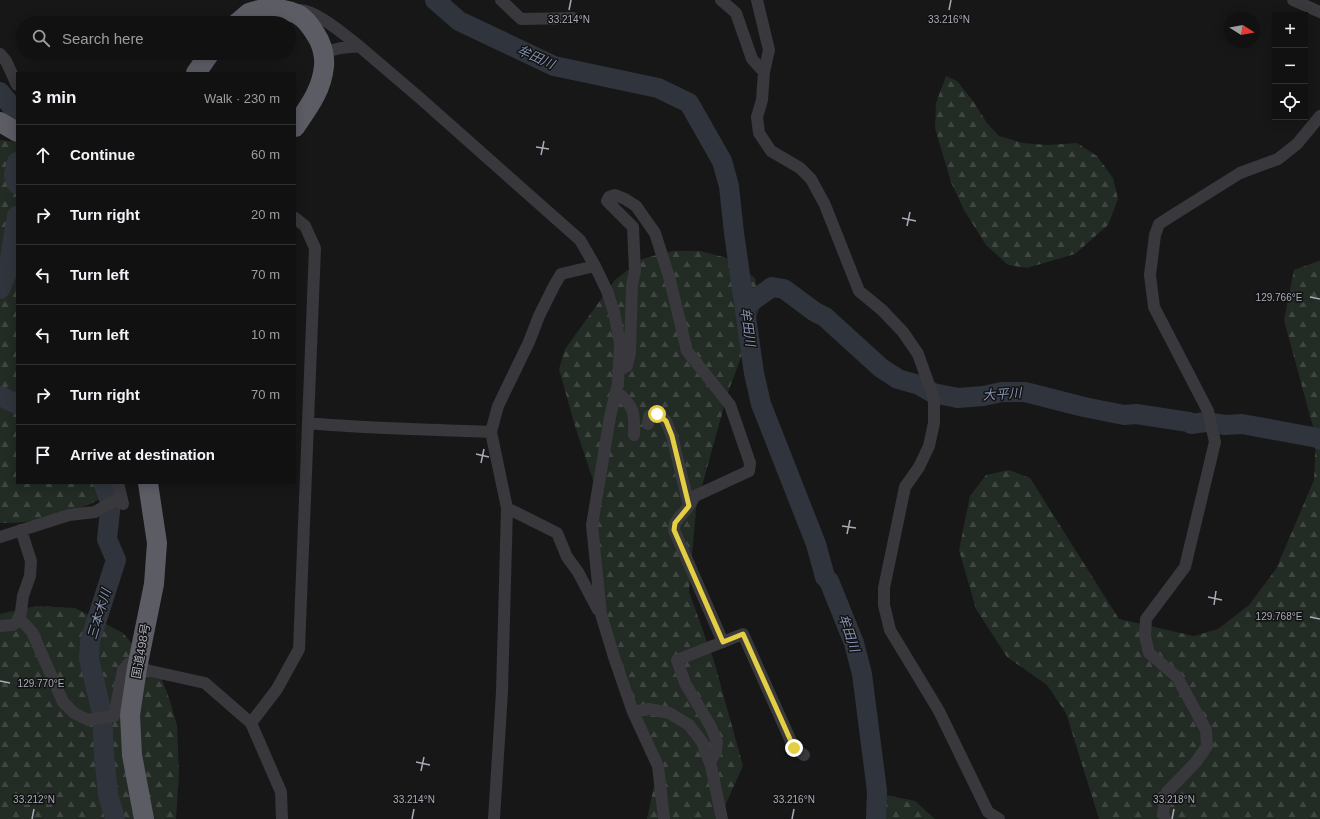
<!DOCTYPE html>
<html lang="en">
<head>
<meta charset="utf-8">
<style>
	:root { --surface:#111112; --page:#1e1f20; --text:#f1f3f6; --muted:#9c9d9f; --line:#303132 }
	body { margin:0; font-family:Arial,"Noto Sans JP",sans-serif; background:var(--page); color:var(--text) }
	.controls { position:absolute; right:12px; top:12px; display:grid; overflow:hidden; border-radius:0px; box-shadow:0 2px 10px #0003 }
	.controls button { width:36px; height:36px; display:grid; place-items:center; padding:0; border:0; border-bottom:1px solid var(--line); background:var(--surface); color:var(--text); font:20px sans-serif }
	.compass { position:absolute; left:1224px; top:12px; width:36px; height:36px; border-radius:50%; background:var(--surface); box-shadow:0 2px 10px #0003; rotate:101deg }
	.stop { position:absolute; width:12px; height:12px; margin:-9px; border:3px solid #e3ce44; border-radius:50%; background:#fff }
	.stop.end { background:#e3ce44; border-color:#fff; box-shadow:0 1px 4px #0008 }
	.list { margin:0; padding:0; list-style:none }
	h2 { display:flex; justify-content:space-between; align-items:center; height:52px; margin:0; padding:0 16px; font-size:17px }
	h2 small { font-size:13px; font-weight:400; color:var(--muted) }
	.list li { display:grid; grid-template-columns:26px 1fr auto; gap:12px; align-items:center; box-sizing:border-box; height:60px; padding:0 16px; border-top:1px solid var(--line) }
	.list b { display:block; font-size:15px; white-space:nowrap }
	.list em { font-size:13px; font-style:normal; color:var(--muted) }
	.icon { flex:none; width:22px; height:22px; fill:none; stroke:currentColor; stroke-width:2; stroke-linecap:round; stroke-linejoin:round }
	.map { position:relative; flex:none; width:1320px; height:819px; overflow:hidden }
	.search { position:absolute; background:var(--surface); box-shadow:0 2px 10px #0003; left:16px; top:16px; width:280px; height:44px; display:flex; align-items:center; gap:10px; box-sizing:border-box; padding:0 14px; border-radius:22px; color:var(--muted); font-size:15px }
	.panel { position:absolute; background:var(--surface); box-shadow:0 2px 10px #0003; left:16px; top:72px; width:280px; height:412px; border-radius:0px }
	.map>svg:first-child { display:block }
	.forest { fill:url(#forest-firs) }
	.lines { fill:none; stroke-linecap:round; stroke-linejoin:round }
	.river { stroke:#30353d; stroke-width:20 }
	.minor { stroke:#38383d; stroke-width:12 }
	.trunk { stroke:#5c5c65; stroke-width:20 }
	.route { stroke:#e3ce44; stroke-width:5 }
	.ticks { fill:none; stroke:#aaabb7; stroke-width:1.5 }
	.labels { text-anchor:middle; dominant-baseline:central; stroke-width:3; stroke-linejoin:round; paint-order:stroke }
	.street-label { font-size:12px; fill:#aaabb7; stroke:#121213 }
	.water-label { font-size:13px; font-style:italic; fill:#8492af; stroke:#121213 }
	.ticks-label { font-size:10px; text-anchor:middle; fill:#aaabb7; stroke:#121213; stroke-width:3; stroke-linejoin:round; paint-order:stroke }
</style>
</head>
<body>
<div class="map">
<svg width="1320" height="819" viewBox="0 0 1320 819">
	<defs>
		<pattern id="forest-firs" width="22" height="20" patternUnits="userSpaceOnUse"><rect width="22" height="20" fill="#232b25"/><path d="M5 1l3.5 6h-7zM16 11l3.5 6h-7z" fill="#404742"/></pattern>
	</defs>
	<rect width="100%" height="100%" fill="#171718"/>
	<!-- forest -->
	<path class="forest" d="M946,76L957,81L973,101L987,123L999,136L1023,143L1048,145L1077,143L1097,156L1113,178L1118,199L1108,225L1075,254L1027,268L1008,265L986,245L964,210L951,182L935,128L936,103Z
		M0,140L17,142V483H124L121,488C110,494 99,500 88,505C61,516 29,524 0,523Z
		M672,251H700L727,258L755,278L760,307L728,392L696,508L689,592L714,661L743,766L719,819H647L655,781L653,744L611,659L596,548L599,515L596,489L575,426L559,369L565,349L615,280L642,259Z
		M1319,261H1320V819H1099L1066,713L1047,685L1007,657L976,609L959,550L970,496L986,475L1009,470L1030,478L1119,619L1194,636L1218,629L1249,605L1276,569L1314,480L1316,438L1284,320L1294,270Z
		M36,606L75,608L123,633L161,678L168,695L177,725L179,774L176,819H0V614Z
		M886,795L915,801L935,819H873L878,806Z"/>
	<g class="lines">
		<!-- river -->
		<path class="river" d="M435,0L459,21L554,66L658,88L689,103L722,161L729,186L734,233L754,373L761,404L816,544L825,577L829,581L854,643L862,674L877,791L876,819
			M0,92L17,113
			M17,162L14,175L17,184
			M0,289L8,270L17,216
			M745,306L772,287L784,289L815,312L825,317L881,368L898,379L919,385L933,393L958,398L983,396L1002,392H1025L1084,407L1124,415L1136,414L1189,422L1191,424L1205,422L1225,425L1242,424L1318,438L1320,440
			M0,396L17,404
			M103,483L109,498L110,511L107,539L116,560L90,641L89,659L102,713L104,754L108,794L115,819"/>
		<!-- minor -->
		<path class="minor" d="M501,0L521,19L573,18
			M721,0L736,13L752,59L764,72
			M757,0L769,50L764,72L762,100L757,117L759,133L771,151L800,168L811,179L825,205L859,291L882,310L903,332L918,354L934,399V423L929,446L919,467L905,487L884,588V605L890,630L939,711L988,812L999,819
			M1293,0L1320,12
			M298,10C314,8 346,36 359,46
			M324,52L341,48L359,46L421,99L580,240L595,266L607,291L614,312L620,343L618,383L610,417L592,525L601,614L614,657L633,712L658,766L664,819
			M0,54L6,61L17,85
			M295,218L305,226L315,248L308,423C369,429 430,429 491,432
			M618,371L627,366L630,353L632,285L635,271L633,227L607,201L609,197L615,195L625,199L636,206L655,233L670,280L687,351L730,405L750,463L749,471L695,496L689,506
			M616,391C634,406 635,412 634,435
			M648,424L649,416L657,414L666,421L672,436L689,506L675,523L674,530L723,642
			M118,483L123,504
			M507,508L557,533L567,557L578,572L598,610
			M0,537L69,515L95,512L121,497
			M20,619L32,632L63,702L74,713L88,720L114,716L123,670L128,664L139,661
			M0,626L13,625L20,619L23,596L30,576L31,561L21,530
			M137,668L205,683L251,723L281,792L282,819
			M633,712L649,709L669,713L689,725L702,742L711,766L722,819
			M251,723L277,689L299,649L308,423
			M710,762L716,752L717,742L711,727L685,683L677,660L743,634L794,748L804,755
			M494,819L502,692L507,508L491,432L498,406L529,342L539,316L554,286L561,274L595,266
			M1165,819L1163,813L1167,792L1196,762L1207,746L1206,730L1177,677L1149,653L1145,636L1146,619L1185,567L1215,442L1208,411L1154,307L1150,275L1155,235L1159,224L1173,215L1240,173L1278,159L1297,144L1320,116"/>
		<!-- trunk -->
		<path class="trunk" d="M237,23C241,20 245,16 249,13C263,7 284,8 297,14C307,19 314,31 319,40C323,49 325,56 324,66C322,90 308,108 295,127
			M196,73L210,53
			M0,122L17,132
			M144,819L132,755L130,715L137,668L154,584L157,543L148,483"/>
	</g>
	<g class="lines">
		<!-- route -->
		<path class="route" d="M657,414L666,421L672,436L689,506L675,523L674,530L723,642L743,634L794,748"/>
	</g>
	<!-- ticks -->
	<path class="ticks" d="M569,10L571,0M949,10L951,0M536,147L549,149M541,155L544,141M902,218L916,221M907,226L910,212M1310,297L1320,299M476,454L489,457M481,463L484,449M842,526L856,528M847,534L850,520M1208,597L1222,600M1214,605L1216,591M1310,617L1320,619M0,681L10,683M416,762L430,765M421,771L424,757M32,819L34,809M412,819L414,809M792,819L794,809M1172,819L1174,809"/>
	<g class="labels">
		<!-- street labels -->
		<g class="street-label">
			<text transform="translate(141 651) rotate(-80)">国道498号</text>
		</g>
		<!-- water labels -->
		<g class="water-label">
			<text transform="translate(536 57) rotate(24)">牟田川</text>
			<text transform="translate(748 327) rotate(82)">牟田川</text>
			<text transform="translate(1002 394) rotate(-4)">大平川</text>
			<text transform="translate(99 614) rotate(-73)">三本木川</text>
			<text transform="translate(849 633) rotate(71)">牟田川</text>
		</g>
	</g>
	<g class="ticks-label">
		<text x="569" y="23">33.214°N</text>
		<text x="949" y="23">33.216°N</text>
		<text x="1279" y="301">129.766°E</text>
		<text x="1279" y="620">129.768°E</text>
		<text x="41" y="687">129.770°E</text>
		<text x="34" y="803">33.212°N</text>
		<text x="414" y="803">33.214°N</text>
		<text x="794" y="803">33.216°N</text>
		<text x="1174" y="803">33.218°N</text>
	</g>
</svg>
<div class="controls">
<button>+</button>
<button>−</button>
<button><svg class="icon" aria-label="locate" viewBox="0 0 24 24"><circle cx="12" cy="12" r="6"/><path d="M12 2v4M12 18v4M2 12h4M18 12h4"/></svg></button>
</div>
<svg class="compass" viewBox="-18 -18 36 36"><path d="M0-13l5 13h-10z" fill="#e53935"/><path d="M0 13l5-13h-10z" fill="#9c9d9f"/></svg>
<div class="stop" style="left:657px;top:414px"></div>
<div class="stop end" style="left:794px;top:748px"></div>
<div class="search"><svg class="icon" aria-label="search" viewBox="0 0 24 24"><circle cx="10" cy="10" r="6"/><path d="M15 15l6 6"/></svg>Search here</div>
<section class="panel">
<h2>3 min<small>Walk · 230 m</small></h2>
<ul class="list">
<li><svg class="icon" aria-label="ahead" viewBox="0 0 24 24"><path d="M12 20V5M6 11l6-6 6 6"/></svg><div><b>Continue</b></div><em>60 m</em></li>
<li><svg class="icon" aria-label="right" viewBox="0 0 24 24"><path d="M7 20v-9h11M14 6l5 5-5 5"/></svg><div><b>Turn right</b></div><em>20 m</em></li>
<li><svg class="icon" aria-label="left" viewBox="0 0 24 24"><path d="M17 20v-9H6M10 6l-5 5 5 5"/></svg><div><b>Turn left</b></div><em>70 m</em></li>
<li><svg class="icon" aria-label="left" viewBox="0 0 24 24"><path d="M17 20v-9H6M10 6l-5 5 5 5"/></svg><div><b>Turn left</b></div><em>10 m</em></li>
<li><svg class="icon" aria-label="right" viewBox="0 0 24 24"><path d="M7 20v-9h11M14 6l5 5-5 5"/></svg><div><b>Turn right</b></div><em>70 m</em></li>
<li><svg class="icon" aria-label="arrive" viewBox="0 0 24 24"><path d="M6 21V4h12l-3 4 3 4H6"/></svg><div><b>Arrive at destination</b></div></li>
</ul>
</section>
</div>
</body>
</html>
